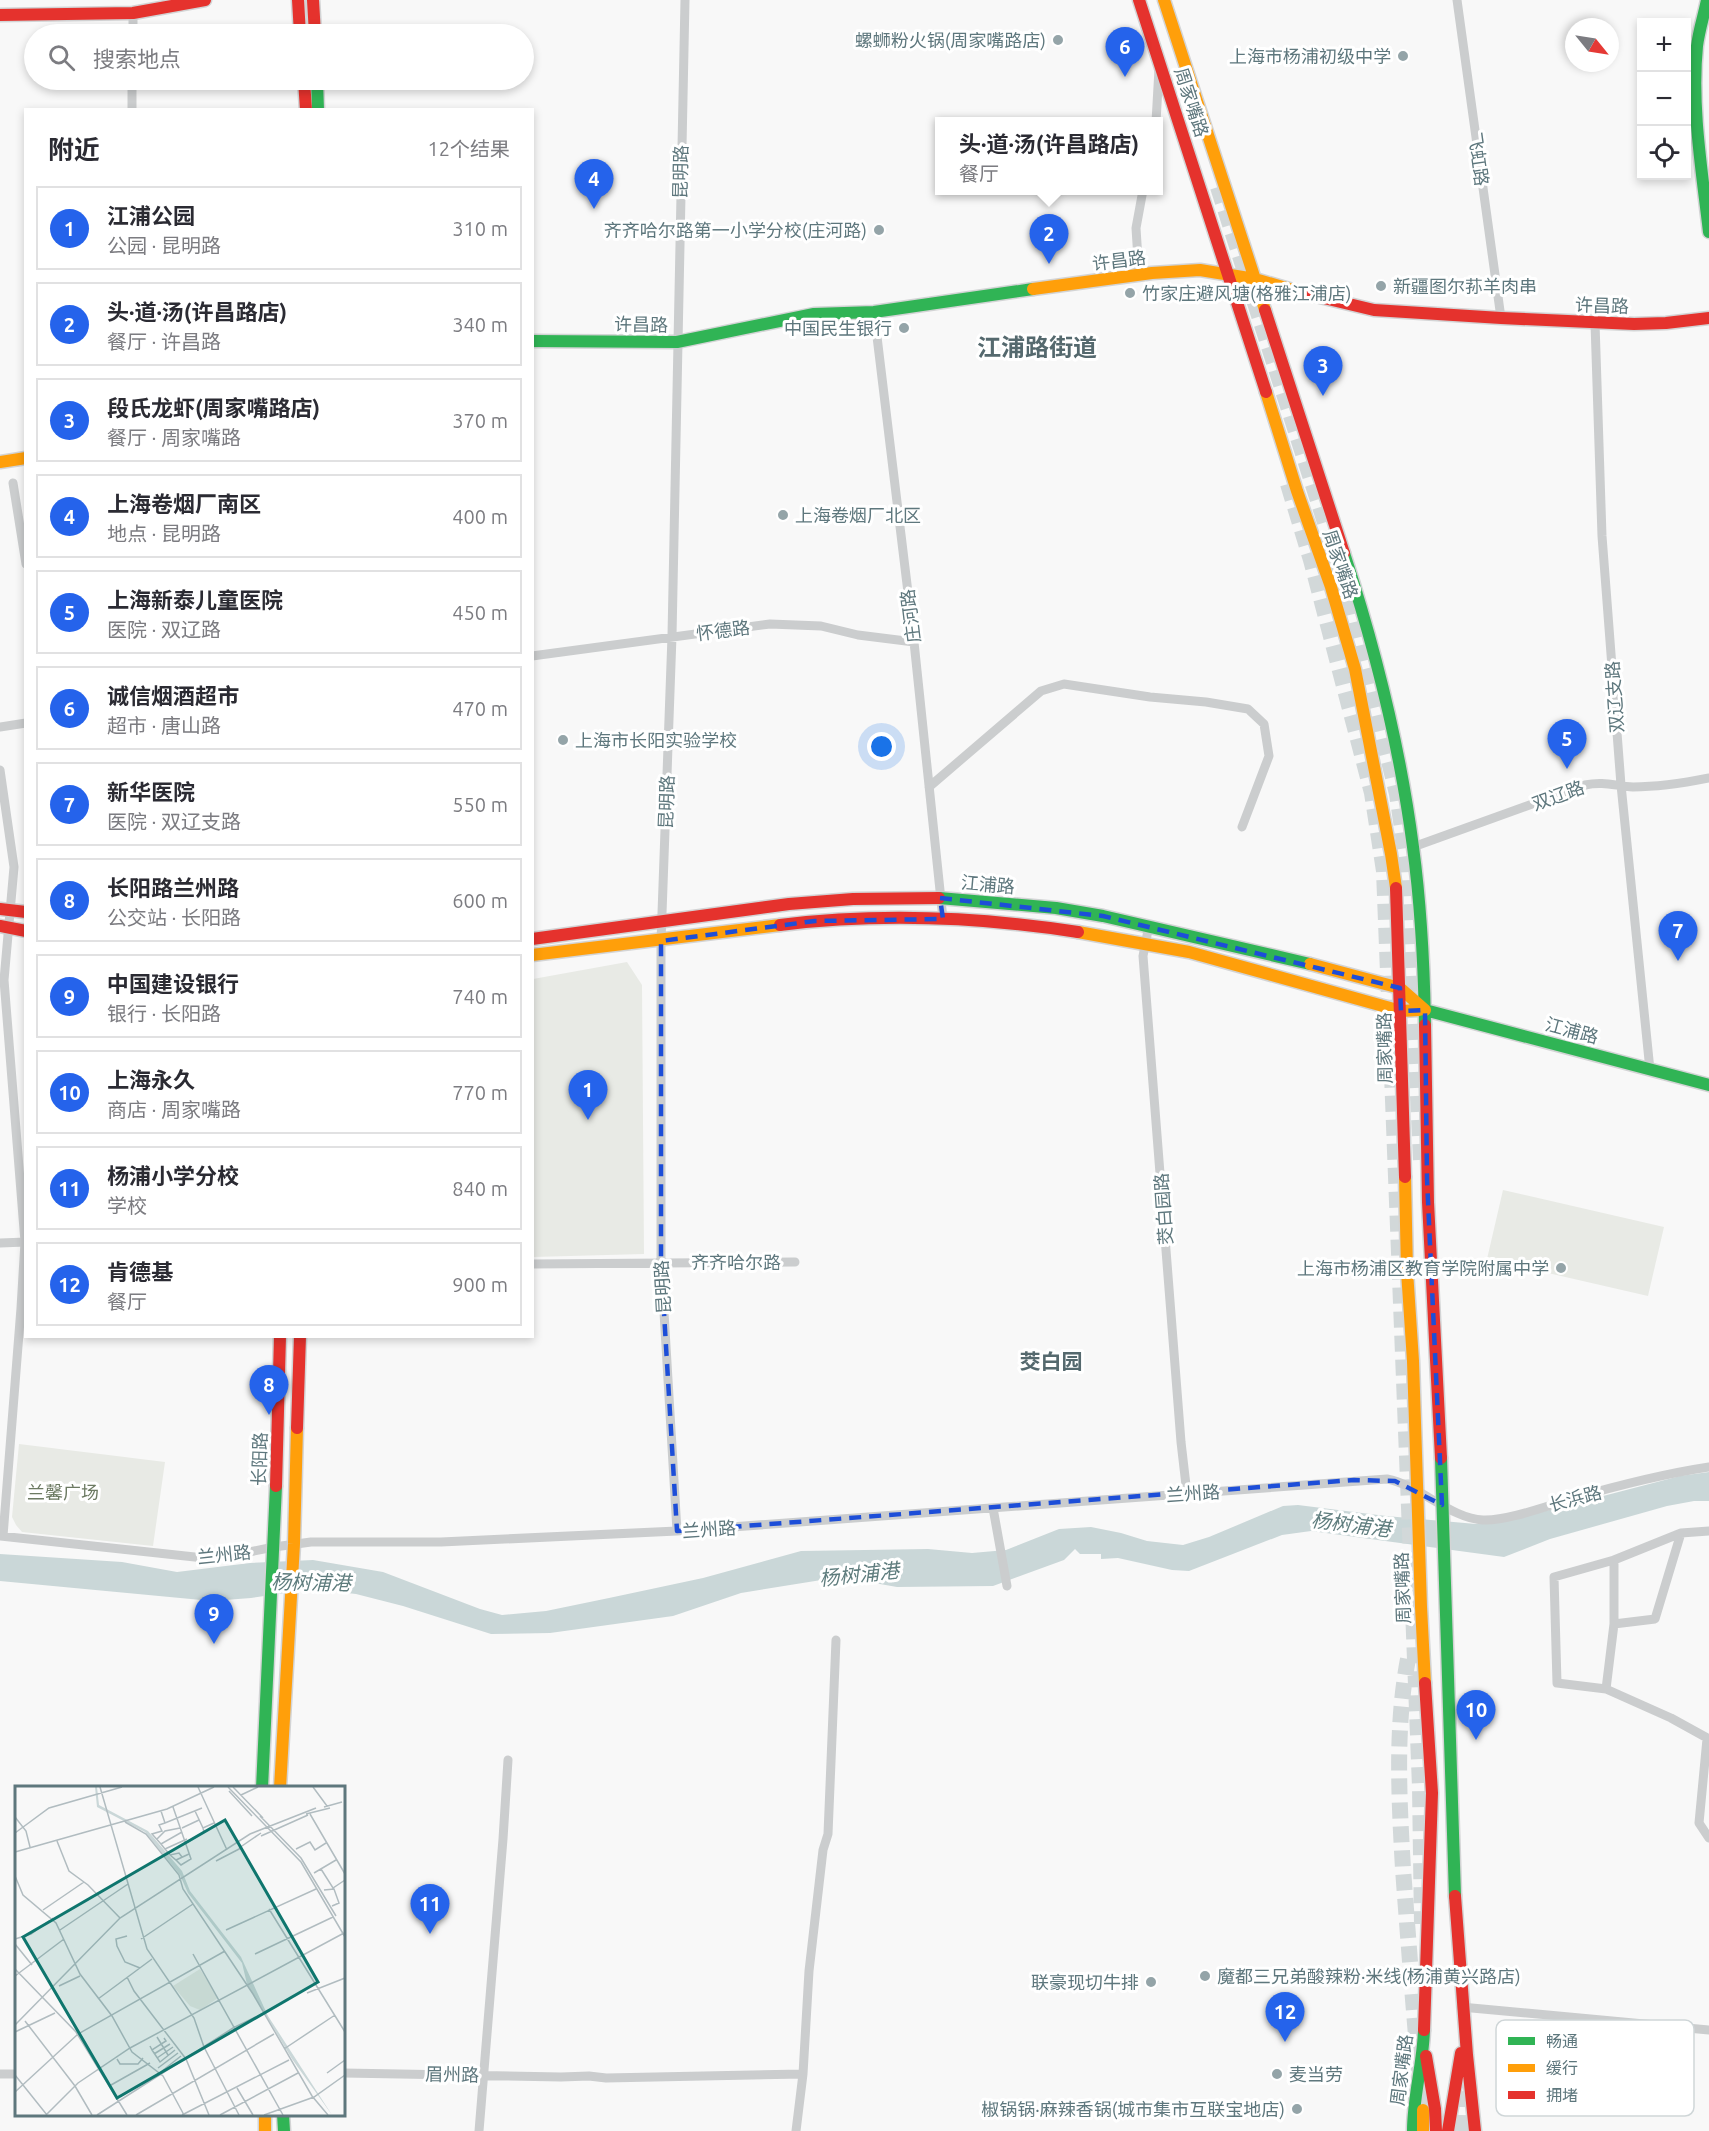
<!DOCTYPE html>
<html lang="zh">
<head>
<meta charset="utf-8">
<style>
	:root { --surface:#fff; --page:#f2f2f3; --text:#2b2b33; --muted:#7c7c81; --line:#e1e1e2; --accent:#2563eb }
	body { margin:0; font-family:Ubuntu,"Noto Sans SC",sans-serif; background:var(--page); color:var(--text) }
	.controls { position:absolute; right:18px; top:18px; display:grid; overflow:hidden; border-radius:0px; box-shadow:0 3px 9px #0003 }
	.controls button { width:54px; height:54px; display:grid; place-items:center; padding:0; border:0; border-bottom:2px solid var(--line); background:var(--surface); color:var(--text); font:30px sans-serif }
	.compass { position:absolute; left:1565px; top:18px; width:54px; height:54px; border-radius:50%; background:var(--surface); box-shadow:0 3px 9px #0003; rotate:120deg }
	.you { position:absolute; left:882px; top:747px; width:21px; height:21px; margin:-15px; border:4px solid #fff; border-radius:50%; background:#1a73e8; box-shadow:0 0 0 9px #1a73e833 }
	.badge { display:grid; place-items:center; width:39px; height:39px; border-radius:50%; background:var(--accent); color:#fff; font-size:20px; font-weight:700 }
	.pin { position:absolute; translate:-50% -50px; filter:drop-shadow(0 2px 3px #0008) }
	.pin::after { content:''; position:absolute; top:32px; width:21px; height:18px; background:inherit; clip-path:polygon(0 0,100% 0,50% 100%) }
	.popup { position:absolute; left:935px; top:117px; width:228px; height:78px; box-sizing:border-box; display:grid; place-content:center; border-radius:0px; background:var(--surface); filter:drop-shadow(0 2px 4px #0005); font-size:20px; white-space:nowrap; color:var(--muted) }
	.popup b { font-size:22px; color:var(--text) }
	.popup::after { content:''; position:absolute; left:50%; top:100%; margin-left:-12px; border:12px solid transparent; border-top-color:var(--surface) }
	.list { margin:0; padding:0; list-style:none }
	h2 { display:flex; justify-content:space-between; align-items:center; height:78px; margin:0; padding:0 24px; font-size:26px }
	h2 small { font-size:20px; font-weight:400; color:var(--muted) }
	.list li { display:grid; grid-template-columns:39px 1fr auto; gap:18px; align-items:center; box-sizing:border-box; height:84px; margin:0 12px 12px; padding:0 12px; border:2px solid var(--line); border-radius:0px }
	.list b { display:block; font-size:22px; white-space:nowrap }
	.list p { margin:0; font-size:20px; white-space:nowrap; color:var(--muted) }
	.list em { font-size:20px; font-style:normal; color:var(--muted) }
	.icon { flex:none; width:33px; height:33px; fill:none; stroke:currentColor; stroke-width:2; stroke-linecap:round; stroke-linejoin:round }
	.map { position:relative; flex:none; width:1709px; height:2131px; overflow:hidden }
	.search { position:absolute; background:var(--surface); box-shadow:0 3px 9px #0003; left:24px; top:24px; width:510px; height:66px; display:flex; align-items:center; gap:15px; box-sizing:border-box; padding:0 21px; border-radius:33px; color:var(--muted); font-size:22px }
	.panel { position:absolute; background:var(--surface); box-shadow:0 3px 9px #0003; left:24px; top:108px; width:510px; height:1230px; border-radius:0px }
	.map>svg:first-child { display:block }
	.green { fill:#e8eae5 }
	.water { fill:#cad7d8 }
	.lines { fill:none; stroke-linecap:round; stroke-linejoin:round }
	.highway-tunnel { stroke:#d2d8d9; stroke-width:16; stroke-dasharray:16 8; stroke-linecap:butt }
	.fast-casing { stroke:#d3d4d5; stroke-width:15 }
	.slow-casing { stroke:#d3d4d5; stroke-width:15 }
	.jam-casing { stroke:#d3d4d5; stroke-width:15 }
	.street { stroke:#cbcdce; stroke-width:9 }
	.fast { stroke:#30b455; stroke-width:12 }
	.slow { stroke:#ff9f0a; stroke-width:12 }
	.jam { stroke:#e5322d; stroke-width:12 }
	.marked { fill:none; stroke:#1d4ed8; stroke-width:4.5; stroke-dasharray:12 8; stroke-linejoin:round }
	.poi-dot { fill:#94a4a8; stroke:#fff; stroke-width:2 }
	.labels { text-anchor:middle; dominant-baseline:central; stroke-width:6; stroke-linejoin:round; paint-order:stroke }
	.poi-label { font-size:18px; fill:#5e777d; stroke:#fff; text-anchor:end }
	.street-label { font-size:18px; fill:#5e777d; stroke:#fff }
	.park-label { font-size:18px; fill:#6c7a62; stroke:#fff }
	.water-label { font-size:20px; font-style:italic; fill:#5e7c7d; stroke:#fff }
	.quarter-label { font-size:21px; font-weight:bold; fill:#55696e; stroke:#fff }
	.district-label { font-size:24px; font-weight:bold; fill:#55696e; stroke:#fff }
	.inset-road { fill:none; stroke:#b1bcc0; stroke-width:1.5 }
	.view { fill:#0f766e; fill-opacity:0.15; stroke:#0f766e; stroke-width:3 }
	.inset-edge { fill:none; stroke:#5e777d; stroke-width:3 }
	.key { fill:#fff; stroke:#cfd6d8; stroke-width:1.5 }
	.key-label { font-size:16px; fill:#5e777d }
</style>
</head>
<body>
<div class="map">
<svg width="1709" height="2131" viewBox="0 0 1709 2131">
	<rect width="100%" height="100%" fill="#f8f8f8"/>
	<!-- green -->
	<path class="green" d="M627,962L642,985L644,1254L533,1257V979Z
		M1503,1190L1664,1227L1648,1296L1487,1259Z
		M19,1444L165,1462L153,1546L22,1532L16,1525L12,1517Z"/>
	<!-- water -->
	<path class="water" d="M1709,1472V1501H1694L1667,1506L1550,1539L1504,1557L1311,1531L1282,1535L1189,1571L1172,1570L1118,1558L1101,1559V1554H1080L1075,1549L1064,1560L993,1586L897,1587L840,1577L741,1593L673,1616L550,1633L491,1634L403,1606L356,1594L312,1589L251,1598L212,1601L0,1581V1554L122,1562L177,1572L250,1563L313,1560L383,1572L480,1609L502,1615L546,1611L609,1598L703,1578L801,1551L928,1549L972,1553L1006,1550L1059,1529L1091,1527L1121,1533L1147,1541L1183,1545L1209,1537L1283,1506L1298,1505L1386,1516L1476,1524L1530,1515L1680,1476Z"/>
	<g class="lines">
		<!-- highway-tunnel -->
		<path class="highway-tunnel" d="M1218,187L1350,601L1397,794L1407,862L1421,1160
			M1288,484L1311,560L1372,793L1384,871L1420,1787L1422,1924
			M1408,1659C1395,1728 1399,1798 1403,1869C1408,1936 1413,2003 1419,2070
			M1425,2067L1426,2125
			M1461,2131L1462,2069"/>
		<!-- fast casing -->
		<g class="fast-casing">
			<path id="fast" d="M1707,0C1704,15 1699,30 1697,46C1691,107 1702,171 1709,232
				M317,80L318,110
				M532,341L677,342L814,314L874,312L1033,289
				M1344,553C1375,648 1400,747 1413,847C1421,906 1424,965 1425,1025
				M939,898L1056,908L1103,916L1310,964
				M1419,1010H1425L1709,1085
				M1441,1458L1455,1896
				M262,1788L276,1486
				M283,2114L284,2131
				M1413,2131C1413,2097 1423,2064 1424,2030"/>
		</g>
		<!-- slow casing -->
		<g class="slow-casing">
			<path id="slow" d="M1164,0L1265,310
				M1033,289L1152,273L1200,270L1255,279L1303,293
				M1266,392L1297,491L1331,587L1355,669L1391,854L1396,888
				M0,462L26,458
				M1078,932L1189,952L1401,1011L1419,1010
				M532,955L780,925
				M1310,964L1400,988L1425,1010
				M1405,1177L1407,1271L1413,1361L1421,1607L1425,1683
				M280,1788L294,1544L297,1428
				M1423,2110V2131
				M265,2114V2131"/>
		</g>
		<!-- jam casing -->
		<g class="jam-casing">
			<path id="jam" d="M298,0L300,34
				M313,0L315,34
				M1139,0L1266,392
				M0,15L133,13L205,0
				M304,80L306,110
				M1303,293L1374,310L1501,318L1634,324L1666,323L1709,318
				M1265,310L1344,553
				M1396,888L1405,1177
				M0,909L26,912
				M780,925C878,913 980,917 1078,932
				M0,926L26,931
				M532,939L789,904L853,899L939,898
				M1425,1025L1428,1202L1441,1458
				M297,1428L300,1336
				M276,1486L280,1336
				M1455,1896L1467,2055L1475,2131
				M1424,2030L1432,1793L1425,1683
				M1426,2056L1435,2109L1436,2131
				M1448,2131L1461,2053"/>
		</g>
		<!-- street -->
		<path class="street" d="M1457,0L1501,318
			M133,34V13
			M132,110V80
			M1156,122L1159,69
			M1139,275L1136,228L1143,190
			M874,312L914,642L943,919
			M1595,323L1602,536L1621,785L1650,1070
			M13,483L26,564
			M532,656L770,624L821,626L858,635L914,642
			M0,727L26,723
			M0,770L14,867L4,980L25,1242L21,1308L3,1536
			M929,787L1041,691L1064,684L1150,697L1206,702L1248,709L1264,724L1269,756L1242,827
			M1413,847L1585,785C1604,781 1615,786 1633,787C1659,787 1684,783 1709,778
			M1149,925L1143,956L1181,1442L1187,1494
			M0,1243L26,1242
			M532,1264L795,1262
			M993,1508L1007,1586
			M677,1531L661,1262V941L672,636L685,0
			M0,1536L204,1558H219L274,1547L311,1542H441L677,1531L1387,1479C1419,1485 1452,1519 1483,1520C1507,1521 1547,1506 1571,1499C1616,1486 1663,1474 1709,1467
			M1614,1560L1554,1577L1557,1683L1606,1689L1671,1718L1709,1739
			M1614,1624L1655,1619L1681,1533L1709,1531
			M1606,1689L1614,1624V1560L1681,1533
			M1707,1739L1699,1823L1709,1838
			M1461,2007L1709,2030
			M344,2073L561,2077L589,2076L606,2078L803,2074
			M0,2074H16
			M479,2131L503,1839L508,1760
			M796,2131L803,2074L809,1971L823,1850L828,1834L836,1640"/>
		<!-- fast -->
		<use href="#fast" class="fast"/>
		<!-- slow -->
		<use href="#slow" class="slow"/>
		<!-- jam -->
		<use href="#jam" class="jam"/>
	</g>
	<!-- marked area -->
	<path class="marked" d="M940,898L1103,916L1400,988L1401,1011L1425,1010L1427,1179L1442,1505L1395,1481L1354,1480L677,1531L661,1262V941L815,921L943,919Z"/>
	<!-- markers -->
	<g class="poi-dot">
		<circle cx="1058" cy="40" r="6"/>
		<circle cx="1403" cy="56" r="6"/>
		<circle cx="879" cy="230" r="6"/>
		<circle cx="1381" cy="286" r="6"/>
		<circle cx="1130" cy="293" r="6"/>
		<circle cx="904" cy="328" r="6"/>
		<circle cx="783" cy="515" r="6"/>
		<circle cx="563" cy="740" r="6"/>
		<circle cx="1561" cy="1268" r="6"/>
		<circle cx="1205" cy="1976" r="6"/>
		<circle cx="1151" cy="1982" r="6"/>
		<circle cx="1277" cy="2074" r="6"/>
		<circle cx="1297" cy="2109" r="6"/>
	</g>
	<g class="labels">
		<!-- poi labels -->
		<g class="poi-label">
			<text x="1046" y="40">螺蛳粉火锅(周家嘴路店)</text>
			<text x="1391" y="56">上海市杨浦初级中学</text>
			<text x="867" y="230">齐齐哈尔路第一小学分校(庄河路)</text>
			<text x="1393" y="286" text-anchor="start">新疆图尔荪羊肉串</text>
			<text x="1142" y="293" text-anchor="start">竹家庄避风塘(格雅江浦店)</text>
			<text x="892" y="328">中国民生银行</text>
			<text x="795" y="515" text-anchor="start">上海卷烟厂北区</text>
			<text x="575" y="740" text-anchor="start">上海市长阳实验学校</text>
			<text x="1549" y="1268">上海市杨浦区教育学院附属中学</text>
			<text x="1217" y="1976" text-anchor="start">魔都三兄弟酸辣粉·米线(杨浦黄兴路店)</text>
			<text x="1139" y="1982">联豪现切牛排</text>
			<text x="1289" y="2074" text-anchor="start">麦当劳</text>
			<text x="1285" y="2109">椒锅锅·麻辣香锅(城市集市互联宝地店)</text>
		</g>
		<!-- street labels -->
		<g class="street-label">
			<text transform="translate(1192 102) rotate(72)">周家嘴路</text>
			<text transform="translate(1479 159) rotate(82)">飞虹路</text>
			<text transform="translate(680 172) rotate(-89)">昆明路</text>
			<text transform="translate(1119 260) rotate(-7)">许昌路</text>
			<text transform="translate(1602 305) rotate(2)">许昌路</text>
			<text transform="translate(641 324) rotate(1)">许昌路</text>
			<text transform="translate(1341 564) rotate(71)">周家嘴路</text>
			<text transform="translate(910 616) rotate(-97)">庄河路</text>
			<text transform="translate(723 630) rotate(-7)">怀德路</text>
			<text transform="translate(1614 697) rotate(-94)">双辽支路</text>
			<text transform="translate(1558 795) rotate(-20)">双辽路</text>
			<text transform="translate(666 802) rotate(-88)">昆明路</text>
			<text transform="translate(988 884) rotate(5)">江浦路</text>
			<text transform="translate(1572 1030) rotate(15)">江浦路</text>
			<text transform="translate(1384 1048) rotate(-91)">周家嘴路</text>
			<text transform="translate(1163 1209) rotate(-94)">茭白园路</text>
			<text x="736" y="1262">齐齐哈尔路</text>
			<text transform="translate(662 1287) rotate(-93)">昆明路</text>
			<text transform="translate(259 1459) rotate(-88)">长阳路</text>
			<text transform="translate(1193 1493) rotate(-4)">兰州路</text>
			<text transform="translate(1575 1498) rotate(-15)">长浜路</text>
			<text transform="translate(709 1529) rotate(-4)">兰州路</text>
			<text transform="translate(224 1554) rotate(-6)">兰州路</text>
			<text transform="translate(1402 1588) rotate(-92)">周家嘴路</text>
			<text transform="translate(1401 2070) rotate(-83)">周家嘴路</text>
			<text transform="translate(452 2074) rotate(1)">眉州路</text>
		</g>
		<!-- park labels -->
		<g class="park-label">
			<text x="63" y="1492">兰馨广场</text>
		</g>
		<!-- water labels -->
		<g class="water-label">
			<text transform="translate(1351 1524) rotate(7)">杨树浦港</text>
			<text transform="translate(859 1574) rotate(-6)">杨树浦港</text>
			<text transform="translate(311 1582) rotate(1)">杨树浦港</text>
		</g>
		<!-- quarter labels -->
		<g class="quarter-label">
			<text x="1051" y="1361">茭白园</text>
		</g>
		<!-- district labels -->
		<g class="district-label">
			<text x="1037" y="347">江浦路街道</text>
		</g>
	</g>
	<!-- overview -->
	<g transform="translate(15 1786)">
		<rect width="330" height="330" fill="#f8f8f8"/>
		<path d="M185,183L203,212L185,224L175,220L158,200Z" fill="#e8eae5"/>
		<path d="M80,1H82L84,19L133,45L167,85L175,105L226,171L253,230L317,329L277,273L232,198L227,177L173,107L165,89L130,46L82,21Z" fill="#cad7d8"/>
		<path class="inset-road" d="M85,1L132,163L179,232L189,261L224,329M183,1L212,64M213,1L286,76L330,151M218,1L248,32M298,1L312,20M214,5L237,30M226,9L243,1M158,21L176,73L166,79L161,74M309,21L327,16M146,25L150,37L187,22M180,25L188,42L199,37M291,28L315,22M295,28L330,88M245,30L286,72L321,130M0,31L11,45L15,61M110,36L131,48L164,89L168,103L238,208L297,310L313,329M150,37L144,39L147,45L137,48L146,58L167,46M167,42L184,34M0,47L34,22L107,1M246,50L293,29M142,53L150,45L165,42M42,55L54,85L73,99L105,132M173,56L189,46L188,42M146,58L150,63L172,53M224,62L246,47M150,63L155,69L164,67L167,71M281,63L295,56L300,64L311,57M0,66L152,23L199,1M155,69L161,74L174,68M201,75L226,62M306,83L318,102L330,94M299,87L321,74M0,90L8,109L41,137L65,188L97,230L117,266L148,290L169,329M309,104L319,103L324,117L317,120M254,123L330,246M28,124L69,96M45,144L113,98M211,144L301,103M112,150L101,153L102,160L110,176L125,182M0,153L16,148L38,132M126,153L178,118M0,158L17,179M178,168L268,329M240,168L318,131M0,183L61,246L112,329M0,190L49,153M112,191L119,205L171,273L194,329M44,200L65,190M292,207L330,192M83,213L137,173M10,235L60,300L77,329M0,239L105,132L235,48L301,22M0,246L40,227M142,251L153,269M135,260L137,264L151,255L149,252M269,263L320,229M137,264L145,276L160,264M139,268L155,258M142,272L158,261M102,273L105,278H123L128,272M143,282L163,267M147,285L166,270M312,287L330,274M0,289L32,329M96,299L135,277M222,302L238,329M0,306L63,248L210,165M31,329L63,297L115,262L329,147M82,329L218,242L247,228M121,329L259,248M167,329L274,274M205,329L283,287M249,329L299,311L330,289"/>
		<path class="view" d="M210,34L303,196L102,312L8,151Z"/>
		<rect width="330" height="330" class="inset-edge"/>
	</g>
	<!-- legend -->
	<rect x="1496" y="2020" width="198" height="96" rx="9" class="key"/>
	<rect x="1508" y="2037" width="27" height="8" fill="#30b455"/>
	<rect x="1508" y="2064" width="27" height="8" fill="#ff9f0a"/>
	<rect x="1508" y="2091" width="27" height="8" fill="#e5322d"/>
	<g class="key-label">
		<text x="1546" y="2047">畅通</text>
		<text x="1546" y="2074">缓行</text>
		<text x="1546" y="2101">拥堵</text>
	</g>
</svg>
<div class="controls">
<button>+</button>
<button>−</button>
<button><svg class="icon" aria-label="locate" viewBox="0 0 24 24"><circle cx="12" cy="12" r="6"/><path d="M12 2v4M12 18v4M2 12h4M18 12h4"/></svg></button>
</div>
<svg class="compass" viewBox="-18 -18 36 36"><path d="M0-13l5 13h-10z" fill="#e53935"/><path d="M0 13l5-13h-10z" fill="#7c7c81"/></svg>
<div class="you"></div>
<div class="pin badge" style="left:588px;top:1120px">1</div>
<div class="pin badge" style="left:1049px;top:264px">2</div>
<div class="popup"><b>头·道·汤(许昌路店)</b>餐厅</div>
<div class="pin badge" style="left:1323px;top:396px">3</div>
<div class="pin badge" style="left:594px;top:209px">4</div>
<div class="pin badge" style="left:1567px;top:769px">5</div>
<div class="pin badge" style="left:1125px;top:77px">6</div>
<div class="pin badge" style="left:1678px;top:961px">7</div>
<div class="pin badge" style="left:269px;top:1415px">8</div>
<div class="pin badge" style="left:214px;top:1644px">9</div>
<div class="pin badge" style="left:1476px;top:1740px">10</div>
<div class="pin badge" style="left:430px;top:1934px">11</div>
<div class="pin badge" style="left:1285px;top:2042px">12</div>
<div class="search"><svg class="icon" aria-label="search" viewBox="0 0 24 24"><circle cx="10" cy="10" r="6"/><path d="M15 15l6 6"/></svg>搜索地点</div>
<section class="panel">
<h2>附近<small>12个结果</small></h2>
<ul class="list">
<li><span class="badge">1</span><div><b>江浦公园</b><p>公园 · 昆明路</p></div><em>310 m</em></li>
<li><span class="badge">2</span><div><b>头·道·汤(许昌路店)</b><p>餐厅 · 许昌路</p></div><em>340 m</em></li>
<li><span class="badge">3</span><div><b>段氏龙虾(周家嘴路店)</b><p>餐厅 · 周家嘴路</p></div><em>370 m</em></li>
<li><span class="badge">4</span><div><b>上海卷烟厂南区</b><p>地点 · 昆明路</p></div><em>400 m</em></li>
<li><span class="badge">5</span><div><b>上海新泰儿童医院</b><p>医院 · 双辽路</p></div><em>450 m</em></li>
<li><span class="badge">6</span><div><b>诚信烟酒超市</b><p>超市 · 唐山路</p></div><em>470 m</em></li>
<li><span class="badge">7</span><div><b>新华医院</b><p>医院 · 双辽支路</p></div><em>550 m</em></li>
<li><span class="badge">8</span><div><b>长阳路兰州路</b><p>公交站 · 长阳路</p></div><em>600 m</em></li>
<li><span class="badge">9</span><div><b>中国建设银行</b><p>银行 · 长阳路</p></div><em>740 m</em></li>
<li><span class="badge">10</span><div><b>上海永久</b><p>商店 · 周家嘴路</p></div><em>770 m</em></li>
<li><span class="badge">11</span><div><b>杨浦小学分校</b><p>学校</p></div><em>840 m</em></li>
<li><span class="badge">12</span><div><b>肯德基</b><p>餐厅</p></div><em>900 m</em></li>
</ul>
</section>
</div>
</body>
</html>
